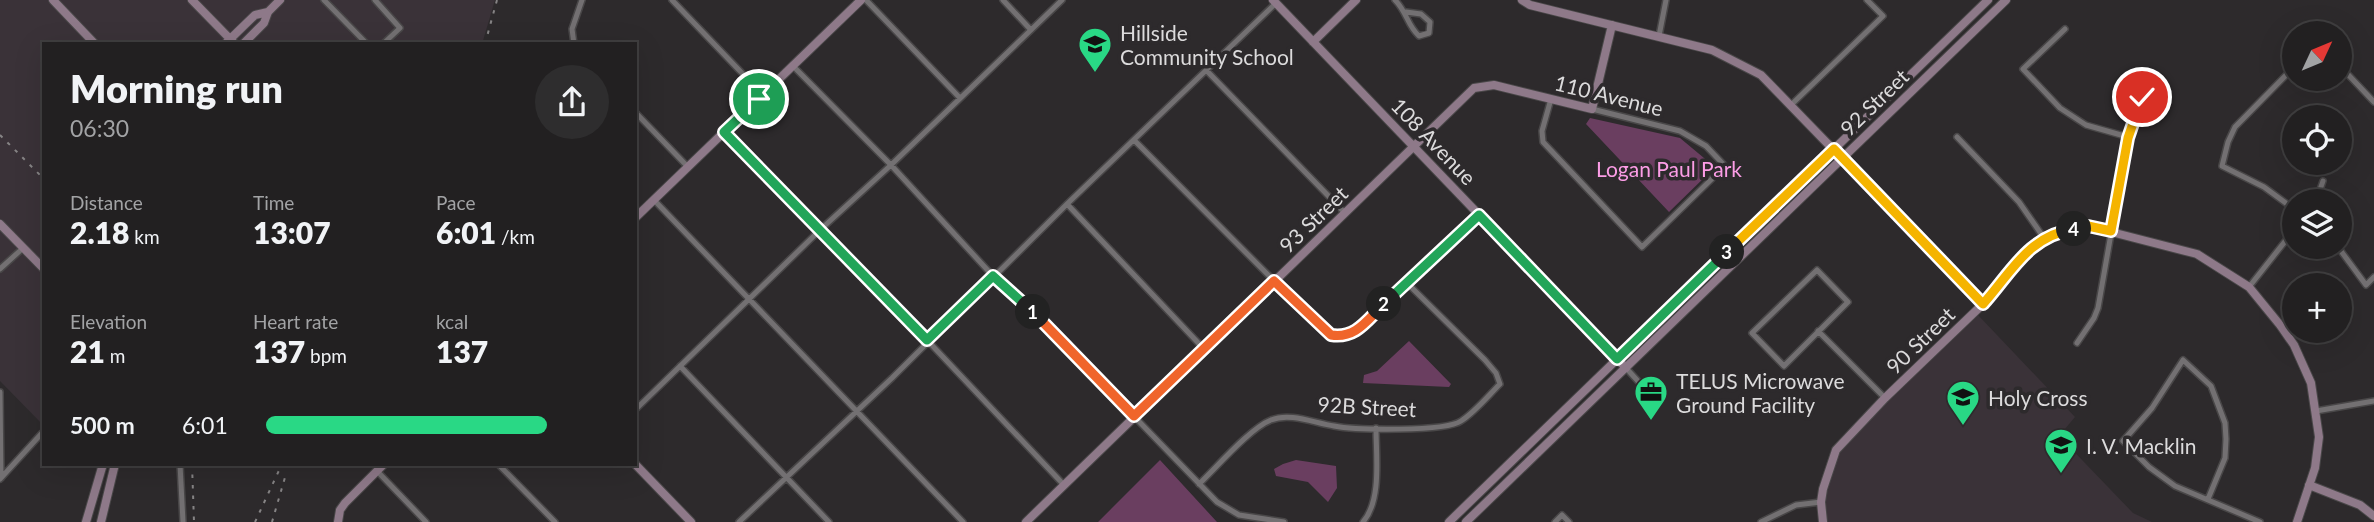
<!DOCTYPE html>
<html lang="en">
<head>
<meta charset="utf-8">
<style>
	:root { --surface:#222021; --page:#2e2d2e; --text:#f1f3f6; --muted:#a2a3a5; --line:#3f3e3f; --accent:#29d885 }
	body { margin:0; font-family:Lato,sans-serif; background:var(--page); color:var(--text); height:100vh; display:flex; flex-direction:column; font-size:26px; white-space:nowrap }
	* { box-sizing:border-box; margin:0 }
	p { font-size:23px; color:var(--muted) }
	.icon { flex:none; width:38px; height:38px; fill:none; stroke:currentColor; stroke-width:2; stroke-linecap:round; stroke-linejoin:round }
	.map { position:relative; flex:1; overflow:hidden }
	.side { position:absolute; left:42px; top:42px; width:595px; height:424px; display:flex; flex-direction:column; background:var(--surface); border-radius:0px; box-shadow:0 7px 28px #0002,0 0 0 2px var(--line) }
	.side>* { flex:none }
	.needle { width:46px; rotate:46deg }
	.buttons { position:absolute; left:2282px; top:21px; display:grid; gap:14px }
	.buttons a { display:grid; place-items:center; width:70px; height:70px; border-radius:50%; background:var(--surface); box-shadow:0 7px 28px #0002,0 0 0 2px var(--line); font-size:35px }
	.pin { position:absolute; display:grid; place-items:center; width:60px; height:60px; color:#fff; margin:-30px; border:4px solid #fff; border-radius:50%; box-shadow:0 2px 7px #0007 }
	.km { position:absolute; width:35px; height:35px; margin:-18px; border-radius:50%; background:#222; color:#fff; font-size:19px; line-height:35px; text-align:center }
	.round { display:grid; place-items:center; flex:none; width:74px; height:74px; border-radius:37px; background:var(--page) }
	.head { display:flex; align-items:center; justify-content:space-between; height:119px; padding:0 28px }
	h1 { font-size:38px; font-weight:800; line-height:52px }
	.metrics { display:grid; grid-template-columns:repeat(3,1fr); gap:10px; height:119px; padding:7px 28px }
	.metrics div { display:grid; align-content:center }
	.metrics b { font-size:30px; font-weight:800 }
	.metrics small { font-size:19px; font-weight:400 }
	.metrics p { font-size:19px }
	ul { padding:0 28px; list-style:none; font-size:23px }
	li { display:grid; grid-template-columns:112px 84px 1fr; align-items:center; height:52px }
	li i { height:18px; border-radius:9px; background:var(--accent) }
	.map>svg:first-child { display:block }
	.built { fill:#3a3238 }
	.green { fill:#6a3e60 }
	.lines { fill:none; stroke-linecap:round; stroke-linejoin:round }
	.street-casing { stroke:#494748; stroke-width:8 }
	.secondary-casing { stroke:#494748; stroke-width:10 }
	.street { stroke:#737072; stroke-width:5 }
	.secondary { stroke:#8e7989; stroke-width:8 }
	.rail { stroke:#868485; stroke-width:2; stroke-dasharray:3.5 7; stroke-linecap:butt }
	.split-1-casing { stroke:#fff; stroke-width:14 }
	.split-2-casing { stroke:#fff; stroke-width:14 }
	.split-3-casing { stroke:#fff; stroke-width:14 }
	.split-4-casing { stroke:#fff; stroke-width:14 }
	.split-5-casing { stroke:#fff; stroke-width:14 }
	.split-1 { stroke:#22a559; stroke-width:9 }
	.split-2 { stroke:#f0652b; stroke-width:9 }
	.split-3 { stroke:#22a559; stroke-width:9 }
	.split-4 { stroke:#f5b400; stroke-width:9 }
	.split-5 { stroke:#f5b400; stroke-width:9 }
	.labels { text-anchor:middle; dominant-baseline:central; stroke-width:7; stroke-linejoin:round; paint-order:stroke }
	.poi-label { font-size:21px; fill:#dcdbdc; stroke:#2d2a2c; text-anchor:start }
	.street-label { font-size:21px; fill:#dcdbdc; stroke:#2d2a2c }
	.park-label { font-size:21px; fill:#fc9de6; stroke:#2d2a2c }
</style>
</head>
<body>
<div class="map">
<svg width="2374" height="522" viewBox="0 0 2374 522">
	<rect width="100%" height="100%" fill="#2d2a2c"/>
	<path class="built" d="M0 0H495L482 44H44V426L0 381Z
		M1978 315 2075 417 2059 436 2133 513 2152 522H1823L1821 502 1836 450Z"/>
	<path class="green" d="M1590 118 1680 138 1710 163 1709 173 1669 212 1586 124Z
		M1409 341 1451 384 1449 387 1363 383 1364 375 1377 371Z
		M1160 460 1217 522H1098Z
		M1296 460 1336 466 1337 488 1328 502 1308 482 1276 476 1274 469 1283 464Z"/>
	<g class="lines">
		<defs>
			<path id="street" d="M324 0 367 44
				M375 0 400 28 383 44
				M672 0 763 95
				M866 0 960 98
				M1003 0 1031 30
				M1395 0C1407 12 1407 25 1419 36L1429 33 1430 22 1421 14 1406 12
				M2065 29 2023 69 2060 108 2086 125 2128 137
				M1659 36 1666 0
				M574 44 572 29 582 0
				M793 66 891 165 993 276 1033 312 1217 502 1239 515 1284 522
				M2340 66 2374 102
				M2294 67 2235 127 2228 142 2222 166 2264 187 2294 209
				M1206 70 1345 213
				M1551 99 1542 131 1543 142 1642 247 1725 166 1706 146 1680 131 1592 109
				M1791 105 1883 16 1867 0
				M635 112 688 167
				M724 132 927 340 1064 485
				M1957 137 2019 202 2044 238
				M1134 140 1314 321C1329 334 1334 340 1354 333L1479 215
				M654 200 963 522
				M2316 201 2323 181
				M1067 204 1204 349
				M2338 247 2366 285 2374 277
				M0 269 23 248
				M1817 270 1848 302 1784 366 1752 333Z
				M2249 287 2294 230
				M1818 331 1885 398
				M2077 343 2094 318 2098 308 2128 137 2147 84
				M680 366 829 522
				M1626 368 1647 391
				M0 392 1 478
				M635 410 820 230 891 165 1062 0
				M2316 411 2374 401
				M180 464 183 522
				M498 464 555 522
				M377 471 426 522
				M0 479 42 433
				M1199 484C1216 468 1250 428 1271 420 1290 412 1314 423 1334 426 1355 430 1445 432 1461 421 1475 412 1488 396 1500 384L1496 373 1485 360 1407 283
				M2208 499 2225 458 2226 439 2225 423 2211 386 2183 360 2152 408 2123 441 2149 467 2175 486 2260 522
				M739 522 892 378 1067 204 1276 3
				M1363 522C1382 500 1376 456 1376 428
				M1555 522 1562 515 1569 522
				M1761 522 1796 505 1821 502"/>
			<path id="secondary" d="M53 0 95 44
				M192 0 235 44
				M1273 0 1626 368
				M1522 0 1530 5 1712 50 1761 75 1983 304
				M1313 42 1356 0
				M225 44 255 15 268 12
				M243 44 264 23 268 12 280 0
				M635 218 861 0
				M0 224 44 269
				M635 464 691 522
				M2309 485 2360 505 2374 516
				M86 522 103 464
				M101 522 115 464
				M338 522 340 510 345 503 384 464
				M1026 522 1474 88 1494 85 1592 109 1612 25
				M1449 522 1988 0
				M1466 522 2006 0
				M1823 522 1821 502 1823 489 1836 450 1885 398 1983 304 2032 246 2062 231 2088 226 2197 254 2249 287 2280 325 2294 345 2311 383 2319 437 2315 468 2297 522"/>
		</defs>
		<use href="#street" class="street-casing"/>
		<use href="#secondary" class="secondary-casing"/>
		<use href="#street" class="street"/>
		<use href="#secondary" class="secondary"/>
		<path class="rail" d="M485 44 497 0
			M0 135 44 179
			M192 464 194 522
			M255 522 282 464
			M272 522 286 474"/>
	</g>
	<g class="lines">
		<defs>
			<path id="split-1" d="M759 99 724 132 927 340 993 276 1033 312"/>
			<path id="split-2" d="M1033 312 1134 416 1274 281 1331 335C1356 339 1367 320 1384 304"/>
			<path id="split-3" d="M1384 304 1479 215 1617 359 1727 252"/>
			<path id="split-4" d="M1727 252 1834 149 1983 304C2011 273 2028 236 2074 229"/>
			<path id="split-5" d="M2074 229 2088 226 2111 231 2128 138 2142 97"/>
		</defs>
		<use href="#split-1" class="split-1-casing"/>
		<use href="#split-2" class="split-2-casing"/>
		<use href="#split-3" class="split-3-casing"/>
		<use href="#split-4" class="split-4-casing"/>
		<use href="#split-5" class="split-5-casing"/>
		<use href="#split-1" class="split-1"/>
		<use href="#split-2" class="split-2"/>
		<use href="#split-3" class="split-3"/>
		<use href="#split-4" class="split-4"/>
		<use href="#split-5" class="split-5"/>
	</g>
	<defs>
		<symbol id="school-pin" viewBox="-11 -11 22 30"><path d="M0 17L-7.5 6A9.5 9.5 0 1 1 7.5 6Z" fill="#29d885" stroke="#2d2a2c"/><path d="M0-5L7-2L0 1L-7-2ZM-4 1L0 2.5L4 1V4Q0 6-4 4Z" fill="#111"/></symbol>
		<symbol id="office-pin" viewBox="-11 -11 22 30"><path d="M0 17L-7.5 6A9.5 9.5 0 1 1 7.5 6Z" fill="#29d885" stroke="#2d2a2c"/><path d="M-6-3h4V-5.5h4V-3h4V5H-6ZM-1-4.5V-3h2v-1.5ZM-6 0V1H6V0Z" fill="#111"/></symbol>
	</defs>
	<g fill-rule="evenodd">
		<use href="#school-pin" x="1076" y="25" width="38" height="52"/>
		<use href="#office-pin" x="1632" y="373" width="38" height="52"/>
		<use href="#school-pin" x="1944" y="378" width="38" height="52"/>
		<use href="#school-pin" x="2042" y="426" width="38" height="52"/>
	</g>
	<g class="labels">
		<g class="poi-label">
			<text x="1120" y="32">Hillside<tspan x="1120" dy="24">Community School</tspan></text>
			<text x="1676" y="380">TELUS Microwave<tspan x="1676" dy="24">Ground Facility</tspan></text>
			<text x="1988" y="397">Holy Cross</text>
			<text x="2086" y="445">I. V. Macklin</text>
		</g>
		<g class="street-label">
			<text transform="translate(1609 95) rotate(14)">110 Avenue</text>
			<text transform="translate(1874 102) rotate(-44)">92 Street</text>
			<text transform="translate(1434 141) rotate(46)">108 Avenue</text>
			<text transform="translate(1313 219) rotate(-44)">93 Street</text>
			<text transform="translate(1920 340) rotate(-44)">90 Street</text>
			<text transform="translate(1367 406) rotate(3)">92B Street</text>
		</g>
		<g class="park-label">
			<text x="1669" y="168">Logan Paul Park</text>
		</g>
	</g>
</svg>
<div class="buttons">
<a><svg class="needle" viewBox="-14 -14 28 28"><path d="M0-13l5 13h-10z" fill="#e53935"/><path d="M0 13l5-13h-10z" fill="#a2a3a5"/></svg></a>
<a><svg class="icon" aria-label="locate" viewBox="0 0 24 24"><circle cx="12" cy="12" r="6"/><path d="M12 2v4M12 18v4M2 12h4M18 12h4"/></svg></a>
<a><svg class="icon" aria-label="layers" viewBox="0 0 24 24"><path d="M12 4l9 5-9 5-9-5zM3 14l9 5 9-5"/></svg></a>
<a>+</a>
</div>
<div class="pin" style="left:759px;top:99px;background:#1e9e55"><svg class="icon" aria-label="arrive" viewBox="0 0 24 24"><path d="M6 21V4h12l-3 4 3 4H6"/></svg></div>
<div class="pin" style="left:2142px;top:97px;background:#d93025"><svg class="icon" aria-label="check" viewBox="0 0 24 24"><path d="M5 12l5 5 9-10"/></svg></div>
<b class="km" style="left:1033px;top:312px">1</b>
<b class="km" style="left:1384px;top:304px">2</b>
<b class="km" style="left:1727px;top:252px">3</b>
<b class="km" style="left:2074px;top:229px">4</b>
<section class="side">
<div class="head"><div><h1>Morning run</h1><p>06:30</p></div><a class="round"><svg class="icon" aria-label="share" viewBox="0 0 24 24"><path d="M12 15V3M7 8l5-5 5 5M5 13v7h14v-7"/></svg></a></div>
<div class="metrics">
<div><p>Distance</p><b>2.18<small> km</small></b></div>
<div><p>Time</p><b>13:07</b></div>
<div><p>Pace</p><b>6:01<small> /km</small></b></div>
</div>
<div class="metrics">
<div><p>Elevation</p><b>21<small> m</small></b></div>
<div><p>Heart rate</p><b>137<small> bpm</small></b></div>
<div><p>kcal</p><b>137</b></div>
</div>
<ul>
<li><b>500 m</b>6:01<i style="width:82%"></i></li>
</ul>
</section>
</div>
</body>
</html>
